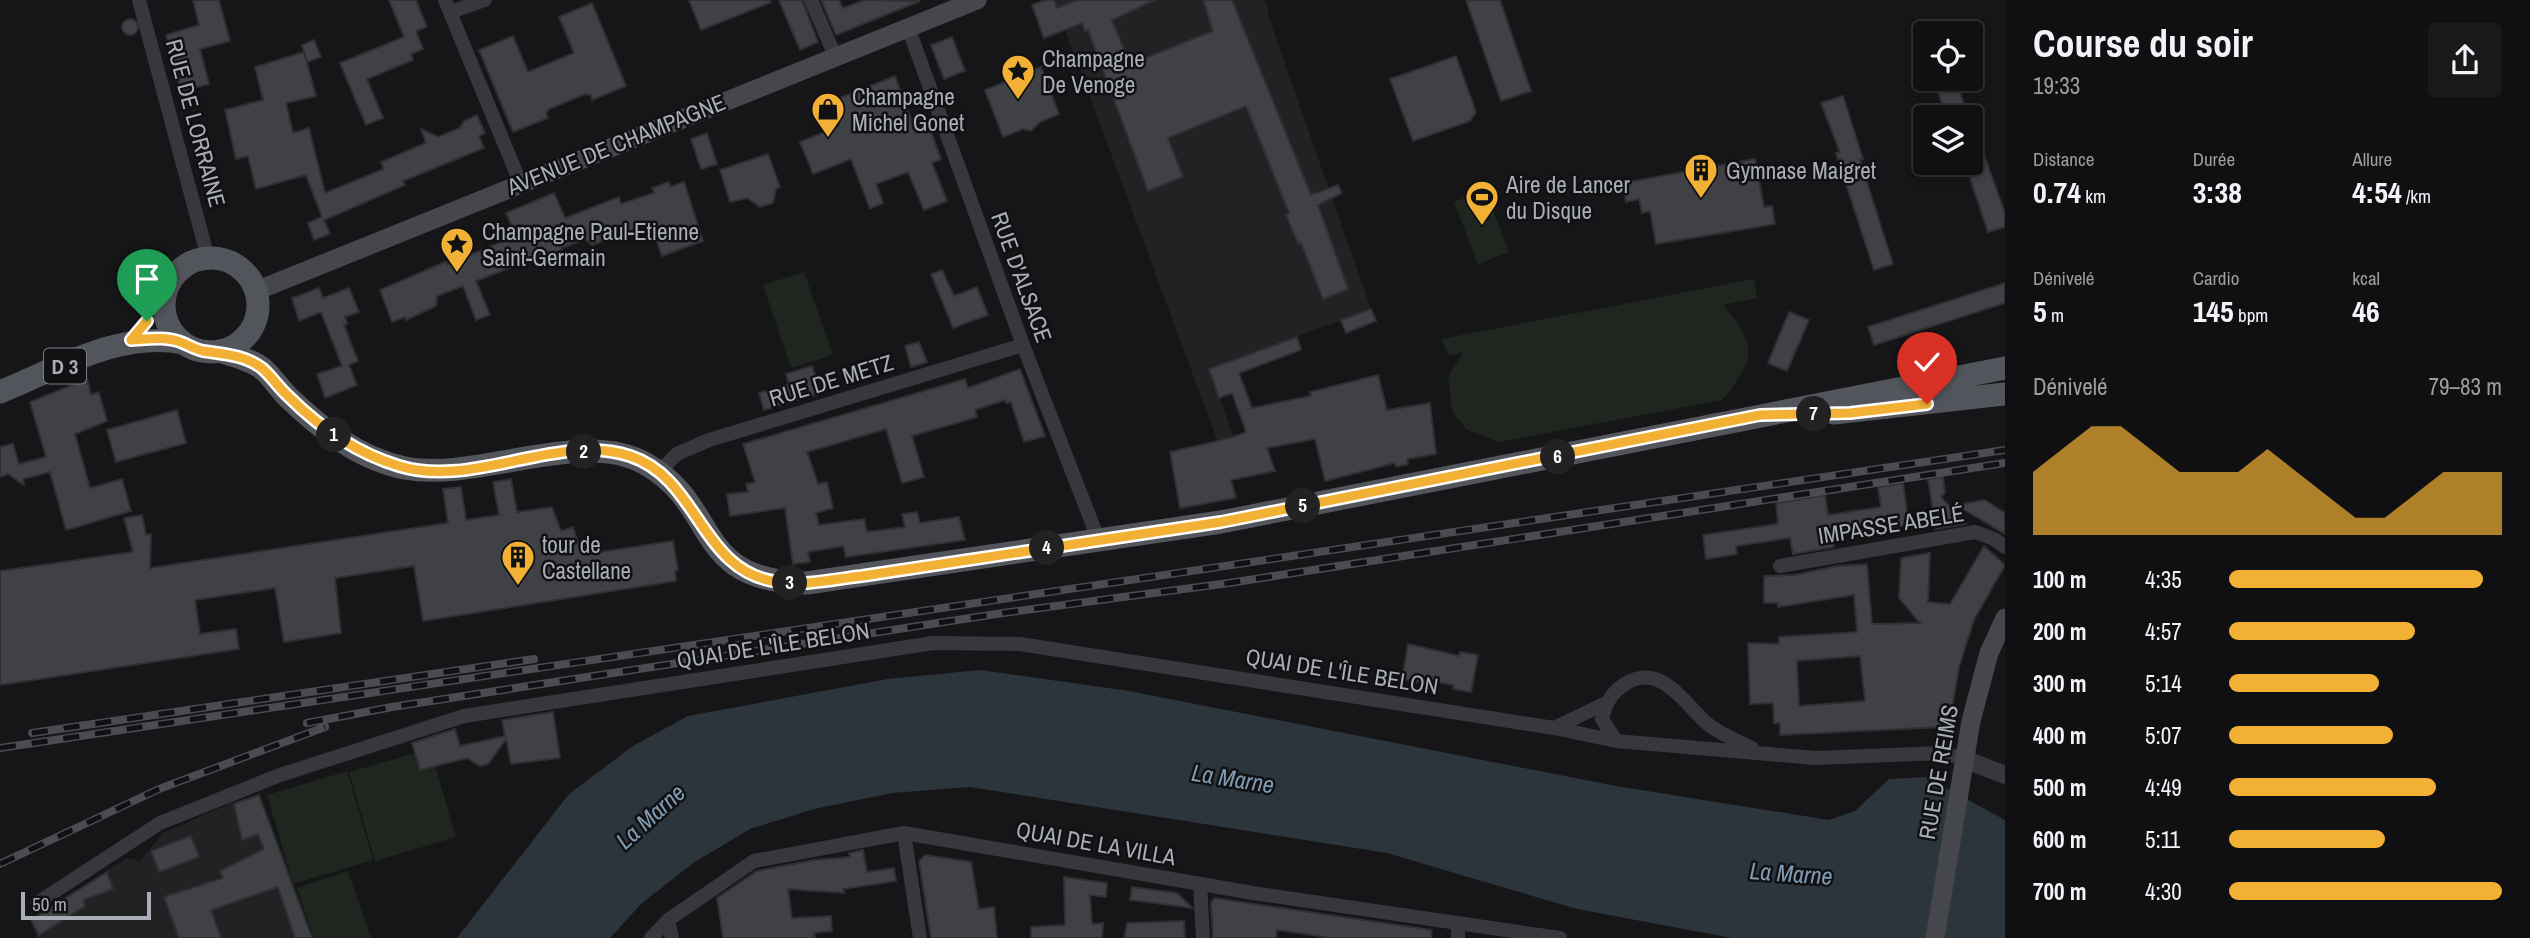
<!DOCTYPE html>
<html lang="fr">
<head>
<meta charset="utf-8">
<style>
	:root { --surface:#101012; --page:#19191b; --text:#f1f3f6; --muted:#9c9d9f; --line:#303032; --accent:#f2b134 }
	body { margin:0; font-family:"Archivo Narrow",sans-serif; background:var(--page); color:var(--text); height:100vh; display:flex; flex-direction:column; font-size:26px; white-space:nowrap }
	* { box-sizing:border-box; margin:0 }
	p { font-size:23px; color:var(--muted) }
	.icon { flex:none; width:38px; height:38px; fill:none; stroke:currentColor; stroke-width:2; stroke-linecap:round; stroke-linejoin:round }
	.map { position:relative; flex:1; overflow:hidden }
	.drawer { display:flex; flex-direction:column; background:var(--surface); width:525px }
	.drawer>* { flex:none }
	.controls { position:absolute; left:1913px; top:21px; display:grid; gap:14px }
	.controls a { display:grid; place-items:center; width:70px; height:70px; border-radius:7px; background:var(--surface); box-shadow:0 4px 10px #0003,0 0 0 2px var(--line); font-size:35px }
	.scale { position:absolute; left:21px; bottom:18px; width:130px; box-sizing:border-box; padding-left:7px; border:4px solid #a8adb8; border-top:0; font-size:19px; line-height:24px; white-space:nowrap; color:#a8adb8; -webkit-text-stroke:5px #111113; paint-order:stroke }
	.pin { position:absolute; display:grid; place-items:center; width:60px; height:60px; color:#fff; margin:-72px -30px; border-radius:50% 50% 50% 0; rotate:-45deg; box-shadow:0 0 7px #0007 }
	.pin .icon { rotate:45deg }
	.km { position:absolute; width:35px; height:35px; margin:-18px; border-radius:50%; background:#222; color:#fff; font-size:19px; line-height:35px; text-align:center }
	.round { display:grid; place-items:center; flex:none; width:74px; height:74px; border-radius:7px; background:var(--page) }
	.headline { display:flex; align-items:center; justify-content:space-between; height:119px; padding:0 28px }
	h1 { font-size:38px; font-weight:700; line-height:52px }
	.figures { display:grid; grid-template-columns:repeat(3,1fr); gap:10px; height:119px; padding:7px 28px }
	.figures div { display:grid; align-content:center }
	.figures b { font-size:30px; font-weight:700 }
	.figures small { font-size:19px; font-weight:400 }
	.figures p { font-size:19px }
	.chart { height:196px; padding:14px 28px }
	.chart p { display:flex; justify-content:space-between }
	.chart svg { width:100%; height:126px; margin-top:7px; fill:var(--accent); opacity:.7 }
	ul { padding:0 28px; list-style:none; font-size:23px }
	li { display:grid; grid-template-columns:112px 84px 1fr; align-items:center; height:52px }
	li i { height:18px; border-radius:9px; background:var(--accent) }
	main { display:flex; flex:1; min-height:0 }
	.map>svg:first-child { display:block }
	.built { fill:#222225 }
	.green { fill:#1e261f }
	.water { fill:#2c353c }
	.building { fill:#404145; stroke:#303034; stroke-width:2; fill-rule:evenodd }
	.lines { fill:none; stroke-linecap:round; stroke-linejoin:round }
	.minor { stroke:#37383d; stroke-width:14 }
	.tertiary { stroke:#37383d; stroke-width:18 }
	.secondary { stroke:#45474d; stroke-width:19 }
	.primary { stroke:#53555c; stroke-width:23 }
	.rail-casing { stroke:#4a4c52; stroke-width:8 }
	.rail { stroke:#111113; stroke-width:5; stroke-dasharray:16; stroke-linecap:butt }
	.route-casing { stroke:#fff; stroke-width:14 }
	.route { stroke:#f2b134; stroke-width:9 }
	.labels { text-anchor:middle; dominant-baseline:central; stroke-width:5; stroke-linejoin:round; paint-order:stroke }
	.shield { fill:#111113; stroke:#7b7e86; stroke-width:2 }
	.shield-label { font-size:21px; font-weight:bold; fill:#a8adb8 }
	.poi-label { font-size:23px; fill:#a8adb8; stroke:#111113; text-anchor:start }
	.street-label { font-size:23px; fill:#a8adb8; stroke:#111113 }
	.water-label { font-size:24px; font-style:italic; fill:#7f9bb3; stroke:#111113 }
</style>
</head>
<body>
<main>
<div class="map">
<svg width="2005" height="938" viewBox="0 0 2005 938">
	<rect width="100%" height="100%" fill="#161618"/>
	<path class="built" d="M1054 0H1264L1269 8 1268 15 1371 309 1209 369 1238 449 1222 453Z
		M259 795 312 938H37L31 920 127 858 140 861 163 833 231 803Z"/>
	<path class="green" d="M1485 190 1509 252 1478 264 1454 202Z
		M804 272 833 355 791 368 763 285Z
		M1754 279 1757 298 1723 305C1758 345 1756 359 1722 400L1499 442 1467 430 1452 411 1448 377 1463 352 1449 356 1441 339Z
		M430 749 456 837 375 861 349 772Z
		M347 771 373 860 293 884 267 795Z
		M348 871 371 938H314L297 888Z"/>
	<path class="water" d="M980 670 1129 691 1616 786 1829 820 1855 811 1889 779 1926 777 2005 820V938H1732L1577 909 1387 853 970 787 892 793 814 809 750 829 693 863 641 904 610 938H457L569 794 633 746 688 716 888 679Z"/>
	<path class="building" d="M193 0H219L230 41 200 49 209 84 181 91 166 35 199 25Z
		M389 0H416L427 27 416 31 423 49 411 54 413 60 367 79 383 118 366 125 340 63 404 37Z
		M689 0H770L771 2 701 30Z
		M779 0H802L818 42 800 50Z
		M821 0H839L843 8 865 0 920 1 836 35Z
		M1045 0H1054L1057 8 1077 0H1155L1112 20 1129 62 1133 63 1213 31 1203 0H1232L1311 195 1338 185 1342 193 1318 205 1348 289 1323 299 1301 243 1298 244 1286 215 1289 213 1246 106 1168 138 1183 177 1148 191 1088 30 1085 31 1082 23 1044 38 1032 5Z
		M1466 0H1500L1531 91 1501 101Z
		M592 3 626 86 592 100 591 95 585 94 549 109 546 114 548 118 513 132 479 50 513 36 528 72 574 53 559 17Z
		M122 27a8 8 0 1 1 16 0a8 8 0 1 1-16 0Z
		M952 37 965 71 944 79 931 45Z
		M314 40 321 57 307 62 302 45Z
		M304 52 316 96 286 103 293 133 309 128 325 193 384 169 381 162 426 143 421 129 438 137 460 128 464 121 477 115 485 133 479 136 484 148 403 181 405 185 324 220 330 234 314 240 308 223 322 217 306 175 256 189 248 156 236 159 225 110 263 100 255 67Z
		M1456 56 1476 112 1470 121 1413 141 1390 79Z
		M1041 67 1059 114 1040 122 1031 131 1023 129 1003 137 985 90Z
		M895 76 912 121 925 116 941 159 932 163 947 201 924 210 908 172 876 184 883 203 870 209 851 159 813 174 800 142 839 126 830 102Z
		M1934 79H1956L1968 117H1946Z
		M1843 96 1863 159 1860 160 1893 264 1874 270 1836 153 1840 152 1821 103Z
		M1973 124 2005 213V227L1988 232 1965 163H1970V125Z
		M707 133 717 164 701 169 691 139Z
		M768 154 780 187 776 189 773 203 760 207 747 198 730 202 720 170Z
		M1755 159 1764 207 1772 206 1775 224 1656 244 1650 211 1642 213 1639 199 1626 202 1623 183Z
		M669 182 670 187 684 182 703 241 662 256 650 223 592 245 585 239 562 248 559 258 551 253 542 255 476 281 490 315 476 320 463 286 437 296 436 306 406 320 405 317 392 322 380 290 445 262 448 264 516 236 506 213 554 193 565 218 619 197 621 204 654 193 652 188Z
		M942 270 954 296 977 287 988 315 953 328 931 274Z
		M2005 283V303L1874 345 1868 327Z
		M319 288 323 298 349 288 359 312 345 317 347 324 344 325 358 361 349 365 357 385 325 398 317 374 342 366 321 312 299 321 292 298Z
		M1371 309 1376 321 1346 333 1341 320Z
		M1789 312 1809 320 1787 371 1768 363Z
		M1297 337 1301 350 1239 373 1252 408 1311 396 1310 392 1378 375 1387 410 1430 403 1436 454 1407 459 1408 464 1396 467 1395 463 1325 481 1315 439 1267 448 1275 471 1231 480 1236 498 1180 508 1170 452 1230 438 1246 432 1232 393 1219 398 1209 369Z
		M919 342 927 362 911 367 905 346Z
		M812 366 821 393 764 410 759 393 789 384 786 374Z
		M1020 369 1045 436 1024 442 1011 402 1006 403 1005 400 975 410 977 417 912 436 924 477 902 483 886 429 807 452 818 484 827 482 833 508 816 513 819 525 864 519 867 532 905 527 902 514 917 512 920 523 959 517 965 540 846 557 843 546 808 552 810 562 793 564 785 508 730 516 727 494 748 492 746 484 755 482 743 444 965 379 968 388Z
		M87 379 91 395 99 392 107 421 75 434 90 488 122 479 131 511 66 530 50 472 23 479 24 485 8 474 0 477V447L13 444 19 464 46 457 30 402Z
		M177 410 186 443 116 462 107 430Z
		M1943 477 1945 493 1941 497 1966 524 1936 529 1928 479Z
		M511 479 517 512 552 507 561 531 573 527 582 555 673 541 678 570 675 571 676 581 423 621 414 566 335 578 341 633 284 642 275 588 195 600 200 634 236 629 239 649 0 685V571L133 552 124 518 142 515 146 535 151 534 150 568 448 523 443 489 461 487 466 520 499 515 493 482Z
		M1903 483 1909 525 1832 536 1834 547 1793 554 1790 538 1736 546 1737 554 1706 559 1703 535 1778 524 1776 503 1825 495 1828 515 1881 507 1878 487Z
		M1985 500 2005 513V534L1956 505Z
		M1984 546 2005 565 1974 620 1959 667 1950 721 1942 727 1780 735V723H1774L1773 703 1750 704 1748 643 1779 644V637L1857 632 1854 595 1778 607V603H1764V576L1795 575 1837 566 1867 564 1872 624 1920 623 1899 598 1901 558 1930 553 1928 602 1950 604ZM1860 656 1865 701 1799 706 1797 661Z
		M1408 644 1459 656 1460 652 1478 655 1471 692 1453 689 1454 685 1421 679V683L1402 679Z
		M553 712 560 758 511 764 506 739 488 764 480 766 467 758 420 770 412 743 455 729 460 746 505 736 502 720Z
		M259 795 312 938H295L278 887 211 910 221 938H179L164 897 223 878 220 871 264 849 258 834 242 840 234 804Z
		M191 836 199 857 159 872 151 851Z
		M863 850 867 872 894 868 896 881 843 889 844 893 788 889 792 918 831 916 832 931 814 933 815 938H723L717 898 757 871 814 860 850 857 849 853Z
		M925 855 971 862 979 909 994 907 997 938H931L919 861Z
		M107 872 113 889 83 900 85 906 39 935 31 920Z
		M1064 877 1107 883 1106 897 1090 895 1092 924 1103 923 1102 938H1031V927L1065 925Z
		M1132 887 1177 893 1192 908 1130 900Z
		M1214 898 1432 930 1431 938H1332L1277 930 1276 938H1213L1211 903Z
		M1184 921 1185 938H1124L1127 923Z"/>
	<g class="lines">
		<path class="minor" d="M139 0 208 258
			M445 0 520 182
			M811 0 835 56
			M451 12 485 0
			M908 27 1023 345 1099 541
			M659 472 677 454 709 440 1023 345
			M1780 566 1975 532 1994 539 2005 547
			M1554 728 1606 703
			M1616 741 1602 719C1606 703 1611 693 1625 684 1661 661 1684 704 1709 725 1722 735 1738 741 1752 748
			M904 833 920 938
			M1200 884 1203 938
			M37 903 160 823 280 775 464 716 933 643 1020 644 1554 728 1616 741 1815 758 1942 753 1964 759
			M668 920 672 938
			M651 938 668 920 754 861 904 833 1253 893 1560 938
			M1458 938V923"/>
		<path class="tertiary" d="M1964 759 2005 775"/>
		<path class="secondary" d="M256 291 977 0
			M1935 938 1971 721 1989 653 2005 618"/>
		<path class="primary" d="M164 305a47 47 0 1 1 94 0a47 47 0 1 1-94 0Z
			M219 351C232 355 252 360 263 369 272 377 279 388 288 397 320 428 359 459 405 468 479 482 583 427 646 464 722 508 691 581 807 583L1221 522 2005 368
			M0 392C57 369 120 330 183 343
			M1834 413 2005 394"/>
		<defs>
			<path id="rail" d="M307 723 392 707 1003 613 1229 583 2005 463
				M32 733 534 659
				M0 748 2005 450
				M0 864 159 789 325 727"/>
		</defs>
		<use href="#rail" class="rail-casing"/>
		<use href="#rail" class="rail"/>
	</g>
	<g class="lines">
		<defs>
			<path id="route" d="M147 321 131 340C148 339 167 336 183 343 190 346 195 349 203 351 223 354 246 355 263 369 272 377 279 388 288 396 320 428 356 453 399 466 474 489 558 432 630 456 700 479 700 572 778 582 806 586 835 579 862 576L1221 522 1760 415 1850 413 1927 404"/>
		</defs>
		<use href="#route" class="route-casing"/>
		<use href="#route" class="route"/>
	</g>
	<defs>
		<symbol id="sight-pin" viewBox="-11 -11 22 30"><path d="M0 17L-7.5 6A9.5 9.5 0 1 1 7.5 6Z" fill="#f2b134" stroke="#111113"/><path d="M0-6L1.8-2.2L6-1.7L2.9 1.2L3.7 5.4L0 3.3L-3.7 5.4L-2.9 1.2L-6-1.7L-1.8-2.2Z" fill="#111"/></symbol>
		<symbol id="shop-pin" viewBox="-11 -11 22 30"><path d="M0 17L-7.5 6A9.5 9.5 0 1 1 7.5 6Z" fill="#f2b134" stroke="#111113"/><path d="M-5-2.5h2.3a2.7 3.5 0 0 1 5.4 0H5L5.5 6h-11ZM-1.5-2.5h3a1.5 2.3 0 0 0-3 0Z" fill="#111"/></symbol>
		<symbol id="building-pin" viewBox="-11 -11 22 30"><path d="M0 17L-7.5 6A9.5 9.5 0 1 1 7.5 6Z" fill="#f2b134" stroke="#111113"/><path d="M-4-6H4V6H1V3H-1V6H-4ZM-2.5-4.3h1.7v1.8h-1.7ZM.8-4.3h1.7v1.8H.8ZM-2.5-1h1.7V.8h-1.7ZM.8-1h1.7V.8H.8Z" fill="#111"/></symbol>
		<symbol id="stadium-pin" viewBox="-11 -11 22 30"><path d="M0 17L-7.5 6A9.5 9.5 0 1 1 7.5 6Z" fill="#f2b134" stroke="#111113"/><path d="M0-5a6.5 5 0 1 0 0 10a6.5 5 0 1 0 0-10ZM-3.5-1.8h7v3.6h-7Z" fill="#111"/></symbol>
	</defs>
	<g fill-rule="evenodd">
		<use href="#sight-pin" x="999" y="52" width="38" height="52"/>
		<use href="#shop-pin" x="809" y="90" width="38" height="52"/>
		<use href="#building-pin" x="1682" y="151" width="38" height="52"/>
		<use href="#stadium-pin" x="1463" y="178" width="38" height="52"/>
		<use href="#sight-pin" x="438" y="225" width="38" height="52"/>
		<use href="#building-pin" x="499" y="538" width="38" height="52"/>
	</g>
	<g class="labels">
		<rect class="shield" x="44" y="348.5" width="42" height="35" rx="5"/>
		<g class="shield-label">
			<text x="65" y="366">D 3</text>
		</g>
		<g class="poi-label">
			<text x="1042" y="58">Champagne<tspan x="1042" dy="26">De Venoge</tspan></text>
			<text x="852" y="96">Champagne<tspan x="852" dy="26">Michel Gonet</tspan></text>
			<text x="1726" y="170">Gymnase Maigret</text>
			<text x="1506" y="184">Aire de Lancer<tspan x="1506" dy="26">du Disque</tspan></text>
			<text x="482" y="231">Champagne Paul-Etienne<tspan x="482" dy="26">Saint-Germain</tspan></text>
			<text x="542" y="544">tour de<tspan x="542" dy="26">Castellane</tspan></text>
		</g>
		<g class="street-label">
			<text transform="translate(196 123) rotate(75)">RUE DE LORRAINE</text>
			<text transform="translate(616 144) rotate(-22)">AVENUE DE CHAMPAGNE</text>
			<text transform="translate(1022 277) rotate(70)">RUE D'ALSACE</text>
			<text transform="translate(831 380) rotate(-17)">RUE DE METZ</text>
			<text transform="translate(1891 524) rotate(-9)">IMPASSE ABELÉ</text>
			<text transform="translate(773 645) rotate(-9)">QUAI DE L'ÎLE BELON</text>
			<text transform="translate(1342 671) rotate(9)">QUAI DE L'ÎLE BELON</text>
			<text transform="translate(1938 772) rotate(-80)">RUE DE REIMS</text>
			<text transform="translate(1096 843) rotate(10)">QUAI DE LA VILLA</text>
		</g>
		<g class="water-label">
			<text transform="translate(1233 778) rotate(9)">La Marne</text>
			<text transform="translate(650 816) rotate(-42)">La Marne</text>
			<text transform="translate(1791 873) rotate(4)">La Marne</text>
		</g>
	</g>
</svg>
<div class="controls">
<a><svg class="icon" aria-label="locate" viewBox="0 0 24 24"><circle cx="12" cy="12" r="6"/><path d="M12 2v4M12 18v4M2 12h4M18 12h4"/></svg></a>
<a><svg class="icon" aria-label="layers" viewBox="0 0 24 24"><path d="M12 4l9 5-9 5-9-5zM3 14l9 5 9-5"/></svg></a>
</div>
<div class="scale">50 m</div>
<div class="pin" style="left:147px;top:321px;background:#1e9e55"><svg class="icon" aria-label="arrive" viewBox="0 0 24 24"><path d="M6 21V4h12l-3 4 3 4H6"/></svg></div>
<div class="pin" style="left:1927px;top:404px;background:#d93025"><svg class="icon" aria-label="check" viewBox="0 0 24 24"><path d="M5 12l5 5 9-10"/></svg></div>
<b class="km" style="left:334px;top:435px">1</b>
<b class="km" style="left:584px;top:452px">2</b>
<b class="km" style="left:790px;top:583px">3</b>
<b class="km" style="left:1047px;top:548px">4</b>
<b class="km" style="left:1303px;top:506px">5</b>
<b class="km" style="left:1558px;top:457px">6</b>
<b class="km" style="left:1814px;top:414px">7</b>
</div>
<section class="drawer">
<div class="headline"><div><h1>Course du soir</h1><p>19:33</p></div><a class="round"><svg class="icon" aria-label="share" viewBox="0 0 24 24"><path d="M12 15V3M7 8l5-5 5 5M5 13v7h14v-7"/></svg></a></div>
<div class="figures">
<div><p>Distance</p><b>0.74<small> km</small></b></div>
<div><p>Durée</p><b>3:38</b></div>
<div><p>Allure</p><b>4:54<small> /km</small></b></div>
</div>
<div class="figures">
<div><p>Dénivelé</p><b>5<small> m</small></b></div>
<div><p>Cardio</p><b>145<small> bpm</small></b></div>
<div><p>kcal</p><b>46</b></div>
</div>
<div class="chart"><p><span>Dénivelé</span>79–83 m</p>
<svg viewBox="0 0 160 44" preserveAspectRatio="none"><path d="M0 44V22L10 14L20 6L30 6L40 14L50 22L60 22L70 22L80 14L90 22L100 30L110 38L120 38L130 30L140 22L150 22L160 22V44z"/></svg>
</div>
<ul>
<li><b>100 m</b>4:35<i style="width:93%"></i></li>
<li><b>200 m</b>4:57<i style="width:68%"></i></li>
<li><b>300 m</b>5:14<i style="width:55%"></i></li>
<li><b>400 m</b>5:07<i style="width:60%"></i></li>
<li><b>500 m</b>4:49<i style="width:76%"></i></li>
<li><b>600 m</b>5:11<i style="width:57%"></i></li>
<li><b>700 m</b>4:30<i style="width:100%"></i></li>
</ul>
</section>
</main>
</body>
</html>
